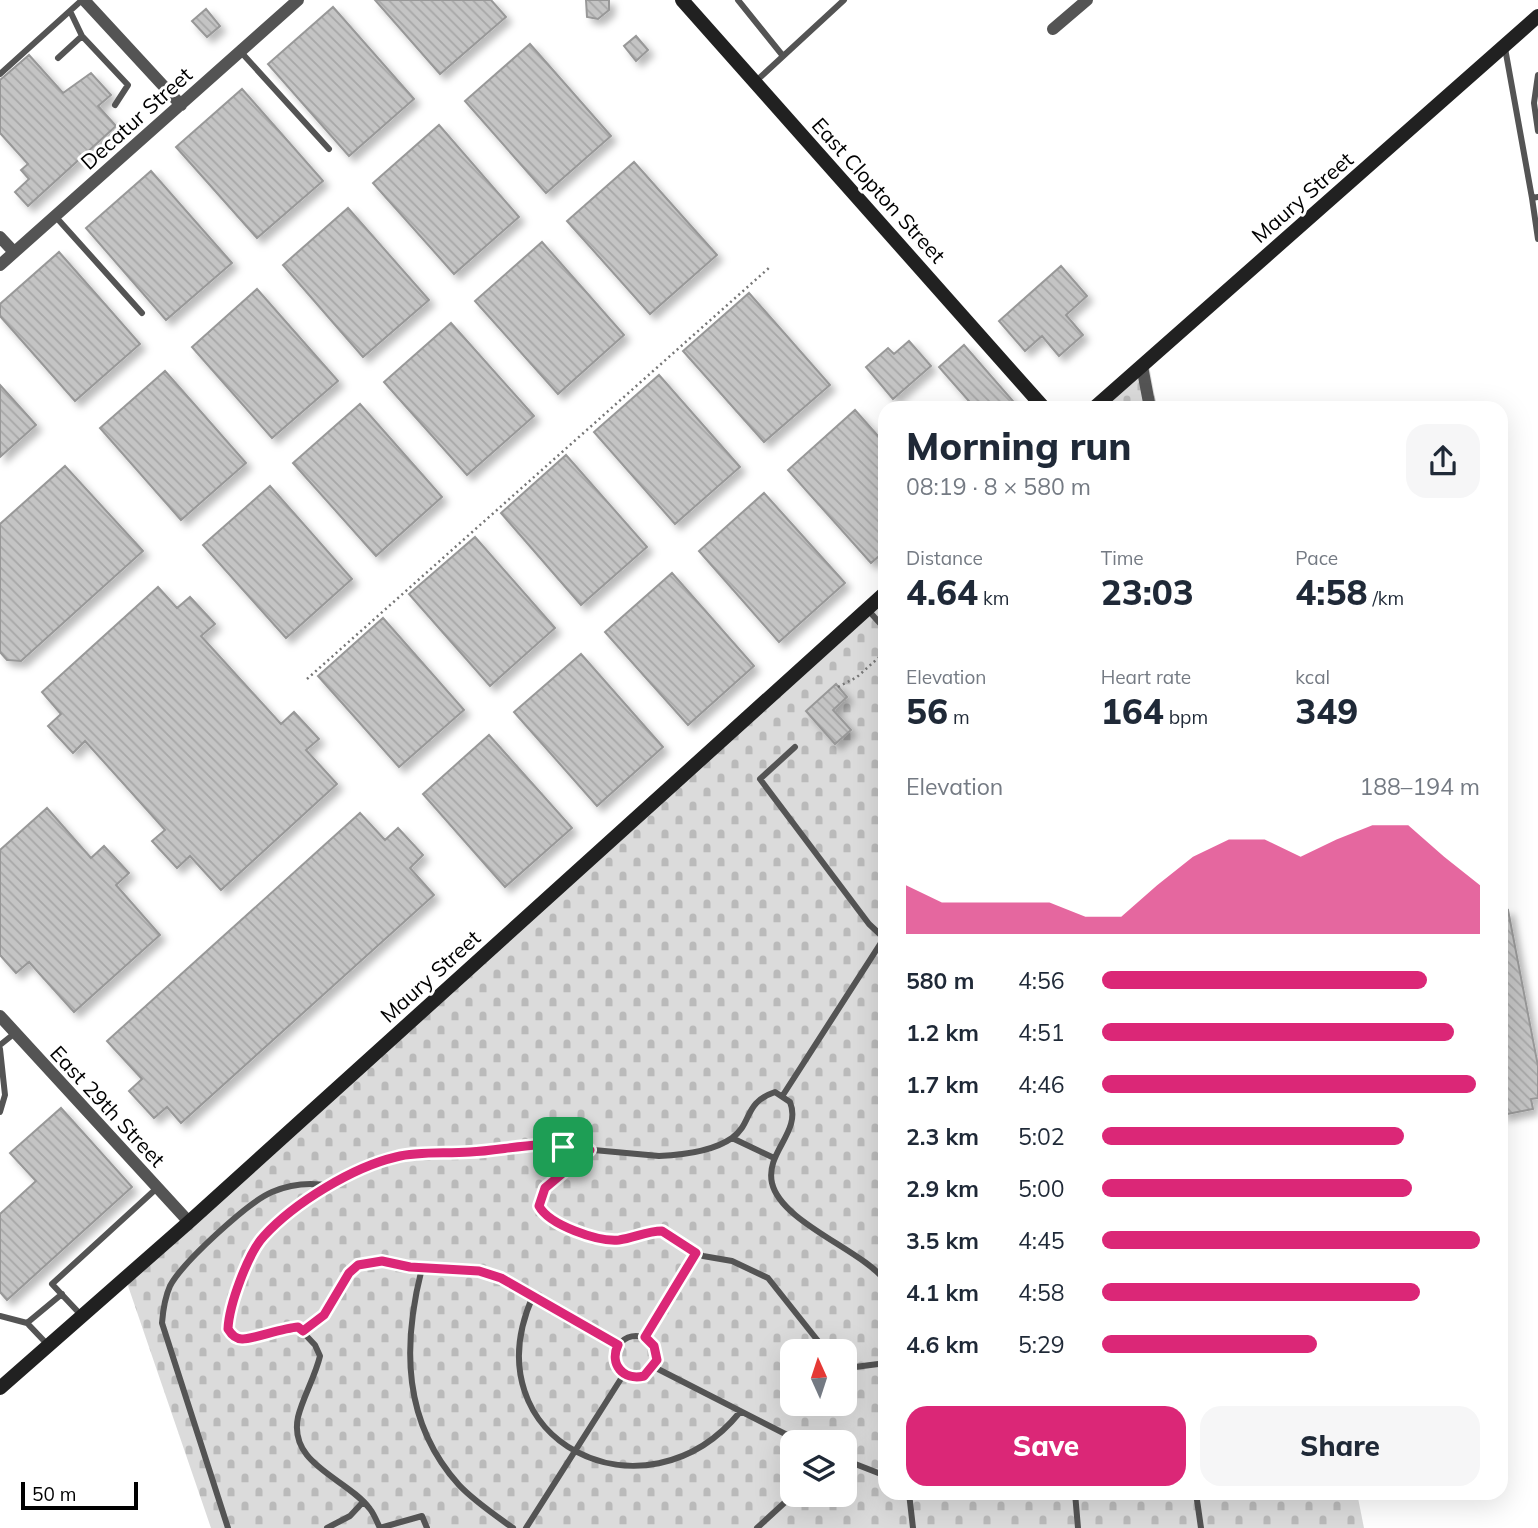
<!DOCTYPE html>
<html lang="en">
<head>
<meta charset="utf-8">
<style>
	:root { --surface:#fff; --page:#f6f6f7; --text:#1f2937; --muted:#747a83; --accent:#db2777 }
	body { margin:0; font-family:Mulish,sans-serif; background:var(--page); color:var(--text); height:100vh; display:flex; flex-direction:column; font-size:26px; white-space:nowrap }
	* { box-sizing:border-box; margin:0 }
	p { font-size:23px; color:var(--muted) }
	.icon { flex:none; width:38px; height:38px; fill:none; stroke:currentColor; stroke-width:2; stroke-linecap:round; stroke-linejoin:round }
	.map { position:relative; flex:1; overflow:hidden }
	.panel { position:absolute; left:878px; top:401px; width:630px; height:1099px; display:flex; flex-direction:column; background:var(--surface); border-radius:21px; box-shadow:0 7px 28px #0002 }
	.panel>* { flex:none }
	.needle { width:46px; rotate:357deg }
	.fabs { position:absolute; left:780px; top:1339px; display:grid; gap:14px }
	.fabs a { display:grid; place-items:center; width:77px; height:77px; border-radius:14px; background:var(--surface); box-shadow:0 7px 28px #0002; font-size:35px }
	.scale { position:absolute; left:21px; bottom:18px; width:117px; box-sizing:border-box; padding-left:7px; border:4px solid #000; border-top:0; font-size:19px; line-height:24px; white-space:nowrap; color:#000; -webkit-text-stroke:5px #fff; paint-order:stroke }
	.pin { position:absolute; display:grid; place-items:center; width:60px; height:60px; color:#fff; margin:-30px; border-radius:14px; box-shadow:0 4px 10px #0006 }
	.round { display:grid; place-items:center; flex:none; width:74px; height:74px; border-radius:21px; background:var(--page) }
	.overview { display:flex; align-items:center; justify-content:space-between; height:119px; padding:0 28px }
	h1 { font-size:38px; font-weight:800; line-height:52px }
	.figures { display:grid; grid-template-columns:repeat(3,1fr); gap:10px; height:119px; padding:7px 28px }
	.figures div { display:grid; align-content:center }
	.figures b { font-size:35px; font-weight:800 }
	.figures small { font-size:19px; font-weight:400 }
	.figures p { font-size:19px }
	.chart { height:196px; padding:14px 28px }
	.chart p { display:flex; justify-content:space-between }
	.chart svg { width:100%; height:126px; margin-top:7px; fill:var(--accent); opacity:.7 }
	.action { display:flex; gap:14px; margin-top:auto; padding:14px 28px }
	.action a { flex:1; height:80px; border-radius:21px; background:var(--accent); color:#fff; font-size:28px; font-weight:800; line-height:80px; text-align:center }
	.action a+a { background:var(--page); color:var(--text) }
	ul { padding:0 28px; list-style:none; font-size:23px }
	li { display:grid; grid-template-columns:112px 84px 1fr; align-items:center; height:52px }
	li i { height:18px; border-radius:9px; background:var(--accent) }
	.map>svg:first-child { display:block }
	.cemetery { fill:url(#cemetery-stones); fill-rule:evenodd }
	.building { fill:url(#building-back-hatch); stroke:#989898; stroke-width:2; filter:url(#shadow) }
	.lines { fill:none; stroke-linecap:round; stroke-linejoin:round }
	.path { stroke:#767676; stroke-width:2.5; stroke-dasharray:2 3.5; stroke-linecap:butt }
	.lane { stroke:#545454; stroke-width:6 }
	.street { stroke:#545454; stroke-width:12 }
	.secondary { stroke:#212121; stroke-width:14 }
	.route-casing { stroke:#fff; stroke-width:14 }
	.route { stroke:#db2777; stroke-width:9 }
	.labels { text-anchor:middle; dominant-baseline:central; stroke-width:6; stroke-linejoin:round; paint-order:stroke }
	.street-label { font-size:21px; fill:#000; stroke:#fff }
</style>
</head>
<body>
<div class="map">
<svg width="1538" height="1528" viewBox="0 0 1538 1528">
	<defs>
		<pattern id="cemetery-stones" width="16" height="16" patternUnits="userSpaceOnUse" patternTransform="scale(1.75)"><rect width="16" height="16" fill="#dbdbdb"/><path d="M2 7V4a2 2 0 0 1 4 0v3zM10 15v-3a2 2 0 0 1 4 0v3z" fill="#bababa"/></pattern>
		<pattern id="building-back-hatch" width="6" height="6" patternUnits="userSpaceOnUse" patternTransform="scale(1.75)"><rect width="6" height="6" fill="#c4c4c4"/><path d="M-1 5l2 2M0 0l6 6M5-1l2 2" fill="none" stroke="#a7a7a7"/></pattern>
		<filter id="shadow"><feDropShadow dx="5.5" dy="5.5" stdDeviation="3.5" flood-color="#0004"/></filter>
	</defs>
	<rect width="100%" height="100%" fill="#fff"/>
	<path class="cemetery" d="M1148 360 1157 408H1095Z
		M885 596 886 1493H1357L1364 1528H211L126 1280ZM793 1351H845V1404H793ZM793 1442H845V1494H793Z"/>
	<path class="building" d="M375 0H491L506 17 440 74Z
		M586 0H609V10L598 19 587 17Z
		M333 7 414 99 349 156 268 64Z
		M206 9 220 26 207 37 192 21Z
		M636 36 648 50 636 61 624 46Z
		M530 44 611 136 546 193 465 101Z
		M29 55 63 93 91 73 111 95 98 106 116 126 28 206 15 192 29 179 21 170 28 164 0 133V80Z
		M242 89 323 181 257 238 176 147Z
		M439 125 519 217 454 274 373 183Z
		M634 162 717 255 650 314 567 221Z
		M151 171 232 263 166 320 86 228Z
		M348 208 429 300 363 357 283 265Z
		M542 242 624 335 558 394 475 301Z
		M59 252 140 344 75 401 0 316V304Z
		M1061 266 1087 296 1066 315 1083 335 1059 356 1042 336 1025 351 999 321Z
		M257 289 338 381 272 438 192 347Z
		M749 293 830 385 764 442 683 351Z
		M451 323 534 416 467 475 384 382Z
		M909 341 931 366 893 399 866 367 888 348 894 354Z
		M964 345 1019 408H975L939 367Z
		M165 371 246 463 181 520 100 428Z
		M659 375 740 467 675 524 594 432Z
		M0 385 36 425 0 457Z
		M360 404 442 497 376 556 293 463Z
		M855 410 886 445V550L871 563 788 470Z
		M566 455 647 547 581 605 501 513Z
		M65 466 143 551 21 661 7 660 0 652V524Z
		M270 486 352 579 286 638 203 545Z
		M764 493 845 583 779 642 699 551Z
		M475 537 555 628 490 686 409 594Z
		M672 573 754 666 688 725 605 632Z
		M158 587 177 608 190 597 215 624 201 636 281 724 294 712 319 739 306 750 337 784 221 890 190 856 177 868 152 841 165 830 131 792 85 741 73 753 48 726 61 714 42 692Z
		M383 618 464 710 399 767 318 676Z
		M581 654 663 747 597 806 514 712Z
		M836 684 847 697 833 710 851 730 835 744 806 711Z
		M489 735 572 828 505 887 423 794Z
		M47 808 91 858 104 846 129 873 116 885 160 935 74 1012 29 962 16 973 0 955V850Z
		M360 813 385 840 398 828 423 855 410 868 434 895 181 1123 167 1107 154 1118 129 1091 142 1079 107 1041Z
		M1508 910 1538 1066V1098L1531 1099 1533 1109 1502 1115V911Z
		M61 1108 132 1187 7 1300 0 1292V1214L36 1181 10 1153Z"/>
	<g class="lines">
		<path class="path" d="M307 679 770 267
			M838 687 857 677 886 651"/>
		<path class="lane" d="M738 0 783 56
			M82 36 128 85 115 105
			M1505 48 1532 198 1538 197
			M240 51 329 149
			M58 58 82 36 70 11
			M0 74 82 0
			M1538 75 1534 103 1538 131
			M755 82 844 0
			M1532 198 1538 239
			M55 216 142 313
			M868 610 886 630
			M795 747 760 779 869 924 884 938
			M0 1045 15 1033
			M0 1049 5 1095 0 1112
			M783 1095 886 935
			M732 1138 774 1158
			M590 1150 545 1188 539 1206C549 1225 597 1242 619 1240 634 1238 647 1231 662 1231L703 1256 732 1261 768 1278 826 1351
			M422 1268C402 1346 403 1423 459 1485 474 1501 495 1515 513 1528
			M533 1296C468 1441 646 1528 740 1412
			M81 1315 52 1284 157 1188
			M0 1316 27 1323 47 1344
			M27 1323 62 1294
			M303 1331 324 1315 349 1273 358 1265 382 1261 410 1267 479 1271 501 1278 618 1345
			M615 1357a21 21 0 1 1 42 0a21 21 0 1 1-42 0Z
			M645 1337 697 1253
			M845 1364 855 1367 886 1363
			M654 1367 801 1442
			M845 1460 886 1476
			M909 1493 913 1528
			M1075 1493 1078 1528
			M1196 1493 1201 1528
			M228 1528 162 1323C163 1310 165 1297 170 1286 182 1263 248 1202 272 1192 291 1184 310 1182 330 1186
			M327 1528 350 1516 363 1502
			M380 1528C377 1522 374 1514 370 1509 347 1478 288 1465 298 1417 303 1397 315 1377 320 1356L315 1345 298 1327C282 1328 251 1340 242 1339 235 1339 231 1334 228 1329L237 1293 263 1237 283 1218 330 1186 370 1165 413 1153H468L539 1145 659 1156C682 1155 712 1152 732 1138 753 1123 743 1103 775 1092L790 1102C802 1132 765 1152 772 1183 781 1223 865 1251 886 1282
			M380 1528 422 1516 427 1528
			M526 1528 624 1374
			M757 1528 794 1494"/>
		<path class="street" d="M84 0 181 105
			M1053 29 1087 0
			M0 237 14 252
			M0 265 298 0
			M1142 366 1150 408
			M0 1016 189 1222"/>
		<path class="secondary" d="M682 0 1044 408
			M1094 408 1538 16
			M0 1388 189 1222 886 592"/>
	</g>
	<g class="lines">
		<defs>
			<path id="route" d="M539 1145 590 1150 545 1188 539 1206C549 1225 598 1242 619 1240 634 1238 647 1231 662 1231L696 1253 645 1337 654 1346 657 1360 644 1376C623 1381 609 1364 618 1345L501 1278 479 1271 410 1267 382 1261 358 1265 349 1273 324 1315 303 1331 298 1327C282 1328 251 1340 242 1339 235 1339 231 1334 228 1329 229 1305 248 1253 264 1236 294 1203 353 1167 396 1157 420 1151 445 1154 470 1152 493 1151 516 1146 539 1145Z"/>
		</defs>
		<use href="#route" class="route-casing"/>
		<use href="#route" class="route"/>
	</g>
	<g class="labels">
		<g class="street-label">
			<text transform="translate(136 118) rotate(-42)">Decatur Street</text>
			<text transform="translate(879 190) rotate(48)">East Clopton Street</text>
			<text transform="translate(1302 197) rotate(-41)">Maury Street</text>
			<text transform="translate(430 976) rotate(-42)">Maury Street</text>
			<text transform="translate(108 1106) rotate(47)">East 29th Street</text>
		</g>
	</g>
</svg>
<div class="fabs">
<a><svg class="needle" viewBox="-14 -14 28 28"><path d="M0-13l5 13h-10z" fill="#e53935"/><path d="M0 13l5-13h-10z" fill="#747a83"/></svg></a>
<a><svg class="icon" aria-label="layers" viewBox="0 0 24 24"><path d="M12 4l9 5-9 5-9-5zM3 14l9 5 9-5"/></svg></a>
</div>
<div class="scale">50 m</div>
<div class="pin" style="left:563px;top:1147px;background:#1e9e55"><svg class="icon" aria-label="arrive" viewBox="0 0 24 24"><path d="M6 21V4h12l-3 4 3 4H6"/></svg></div>
<section class="panel">
<div class="overview"><div><h1>Morning run</h1><p>08:19 · 8 × 580 m</p></div><a class="round"><svg class="icon" aria-label="share" viewBox="0 0 24 24"><path d="M12 15V3M7 8l5-5 5 5M5 13v7h14v-7"/></svg></a></div>
<div class="figures">
<div><p>Distance</p><b>4.64<small> km</small></b></div>
<div><p>Time</p><b>23:03</b></div>
<div><p>Pace</p><b>4:58<small> /km</small></b></div>
</div>
<div class="figures">
<div><p>Elevation</p><b>56<small> m</small></b></div>
<div><p>Heart rate</p><b>164<small> bpm</small></b></div>
<div><p>kcal</p><b>349</b></div>
</div>
<div class="chart"><p><span>Elevation</span>188–194 m</p>
<svg viewBox="0 0 160 44" preserveAspectRatio="none"><path d="M0 44V27L10 33L20 33L30 33L40 33L50 38L60 38L70 27L80 17L90 11L100 11L110 17L120 11L130 6L140 6L150 17L160 27V44z"/></svg>
</div>
<ul>
<li><b>580 m</b>4:56<i style="width:86%"></i></li>
<li><b>1.2 km</b>4:51<i style="width:93%"></i></li>
<li><b>1.7 km</b>4:46<i style="width:99%"></i></li>
<li><b>2.3 km</b>5:02<i style="width:80%"></i></li>
<li><b>2.9 km</b>5:00<i style="width:82%"></i></li>
<li><b>3.5 km</b>4:45<i style="width:100%"></i></li>
<li><b>4.1 km</b>4:58<i style="width:84%"></i></li>
<li><b>4.6 km</b>5:29<i style="width:57%"></i></li>
</ul>
<div class="action"><a>Save</a><a>Share</a></div>
</section>
</div>
</body>
</html>
